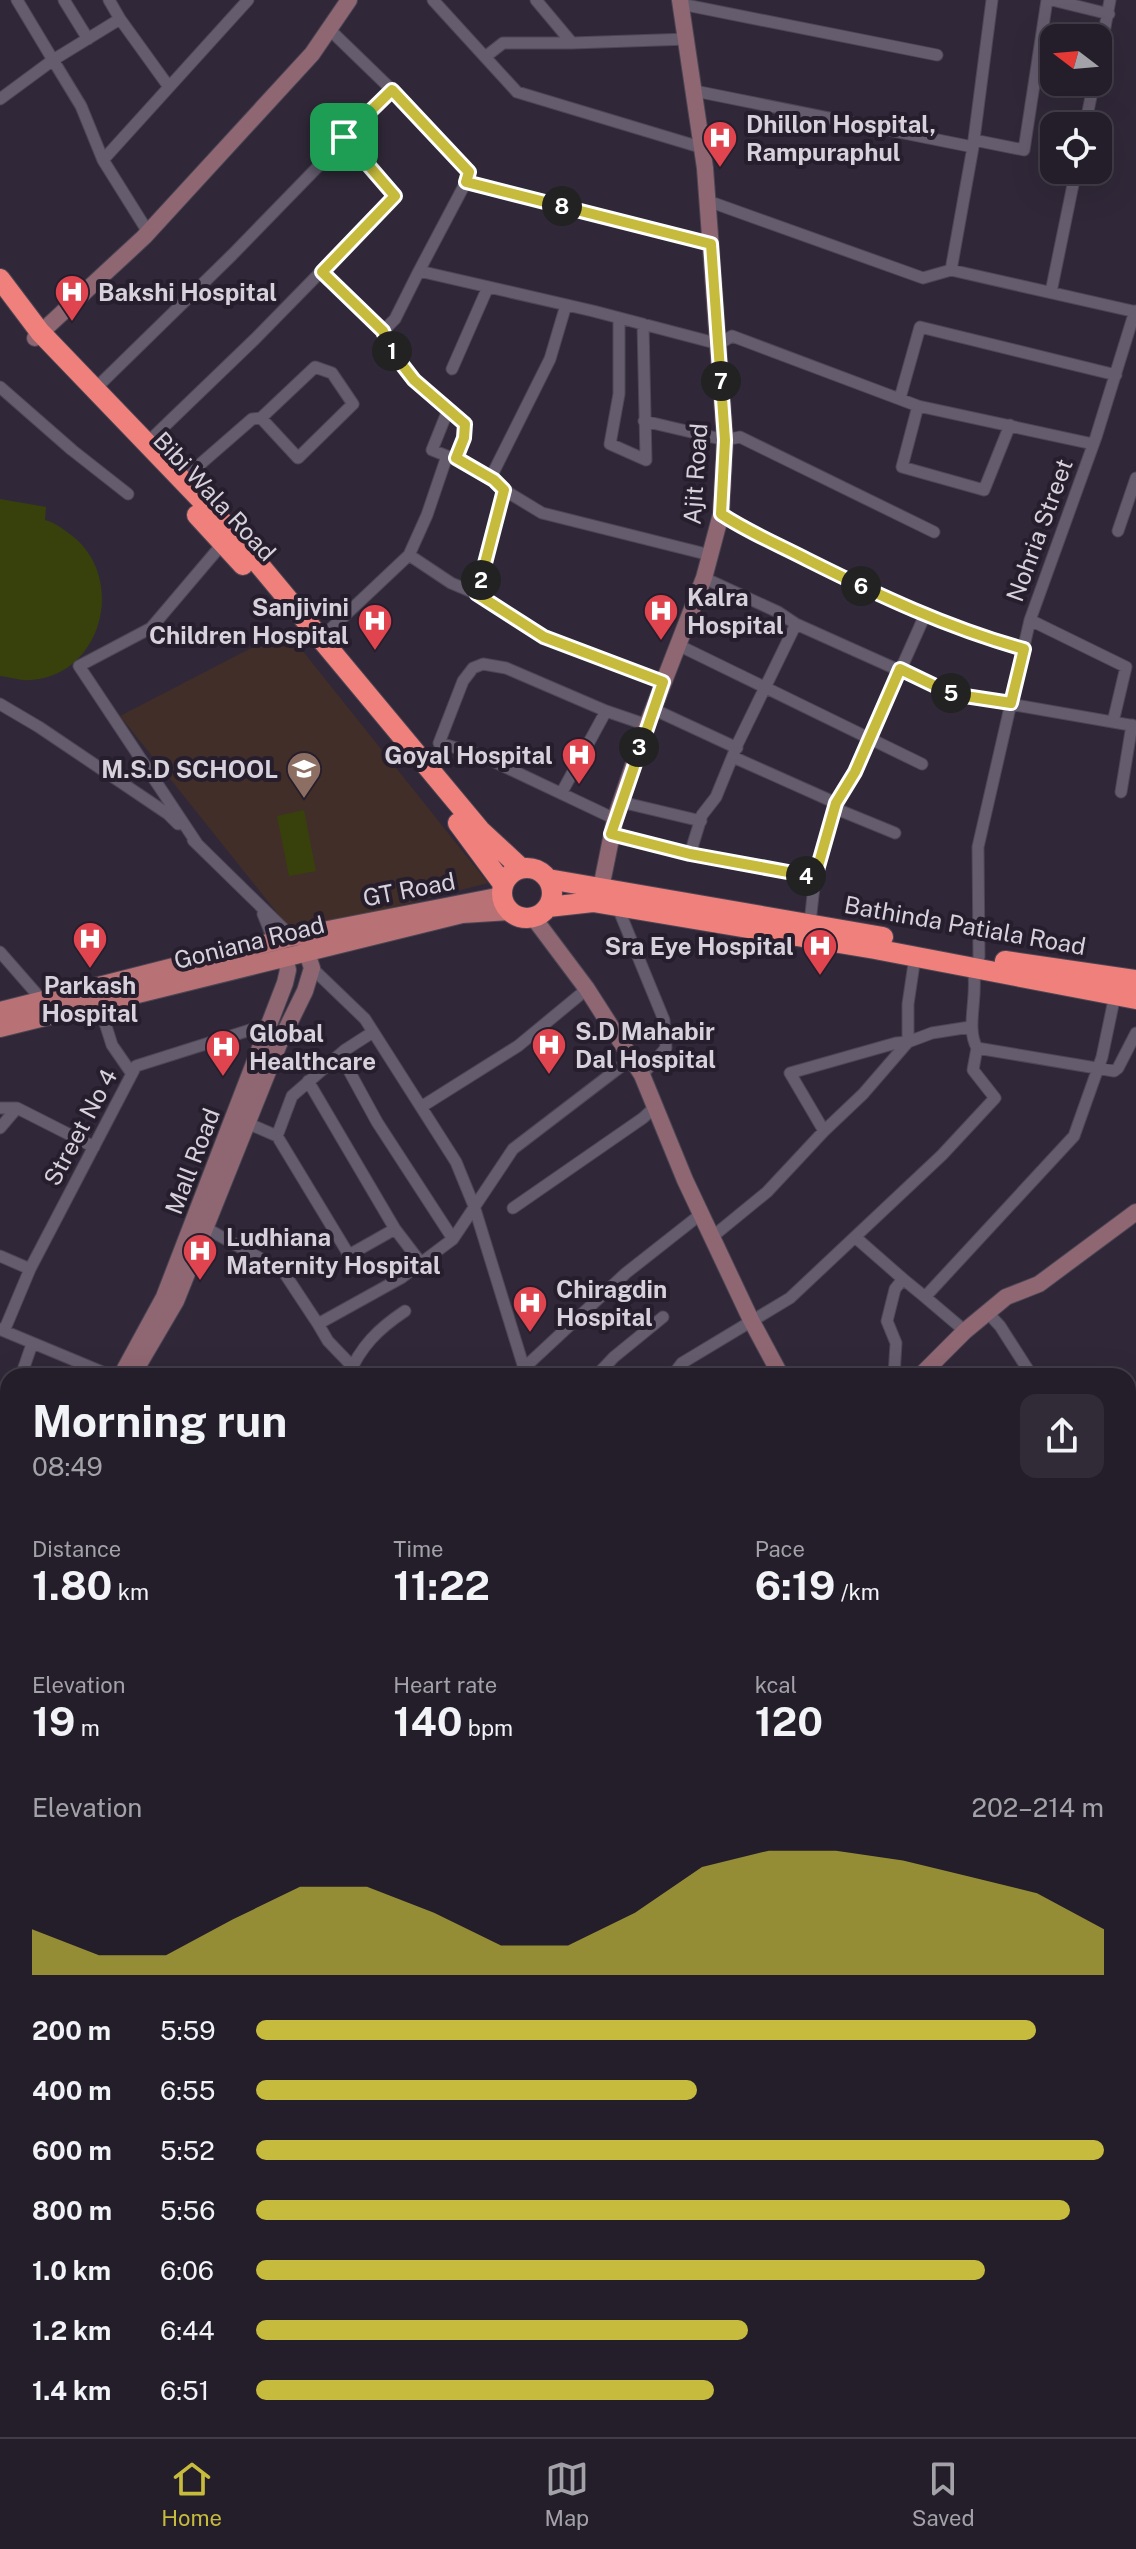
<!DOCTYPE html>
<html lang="en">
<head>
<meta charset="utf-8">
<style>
	:root { --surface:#241e2a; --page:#302b36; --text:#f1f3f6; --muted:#a3a2a8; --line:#413c47; --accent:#c6bb3c }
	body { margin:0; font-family:"Public Sans",sans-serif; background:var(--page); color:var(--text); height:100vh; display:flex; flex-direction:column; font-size:30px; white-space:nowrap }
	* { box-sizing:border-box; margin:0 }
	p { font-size:26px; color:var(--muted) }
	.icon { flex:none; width:44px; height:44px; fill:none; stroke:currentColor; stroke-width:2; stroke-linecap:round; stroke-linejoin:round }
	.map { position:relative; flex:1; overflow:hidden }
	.sheet { position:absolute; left:0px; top:1368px; width:1136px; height:1070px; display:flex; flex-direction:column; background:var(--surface); border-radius:24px 24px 0 0; box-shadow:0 8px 32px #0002,0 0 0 2px var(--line) }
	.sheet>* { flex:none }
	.needle { width:52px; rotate:286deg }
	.buttons { position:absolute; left:1040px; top:24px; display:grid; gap:16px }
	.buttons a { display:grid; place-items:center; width:72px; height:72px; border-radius:16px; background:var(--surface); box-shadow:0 8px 32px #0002,0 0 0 2px var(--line); font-size:40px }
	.pin { position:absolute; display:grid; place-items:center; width:68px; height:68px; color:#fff; margin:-34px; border-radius:16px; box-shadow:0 4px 12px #0006 }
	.km { position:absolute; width:40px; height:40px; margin:-20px; border-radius:50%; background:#222; color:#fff; font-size:22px; line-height:40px; text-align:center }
	.round { display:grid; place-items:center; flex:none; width:84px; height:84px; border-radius:16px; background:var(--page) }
	.overview { display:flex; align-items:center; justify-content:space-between; height:136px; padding:0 32px }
	h1 { font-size:44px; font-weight:700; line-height:60px }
	.stats { display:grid; grid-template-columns:repeat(3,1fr); gap:12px; height:136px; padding:8px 32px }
	.stats div { display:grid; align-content:center }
	.stats b { font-size:40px; font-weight:700 }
	.stats small { font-size:22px; font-weight:400 }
	.stats p { font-size:22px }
	.chart { height:224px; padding:16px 32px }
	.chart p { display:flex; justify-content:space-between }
	.chart svg { width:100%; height:144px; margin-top:8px; fill:var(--accent); opacity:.7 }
	ul { padding:0 32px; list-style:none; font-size:26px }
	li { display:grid; grid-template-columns:128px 96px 1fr; align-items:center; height:60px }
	li i { height:20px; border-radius:10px; background:var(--accent) }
	.dock { display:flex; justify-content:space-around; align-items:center; height:112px; border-top:2px solid var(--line); background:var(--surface); font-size:22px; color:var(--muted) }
	.dock a { display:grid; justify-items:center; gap:4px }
	.dock .current { color:var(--accent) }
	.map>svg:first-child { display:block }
	.education { fill:#412e28 }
	.green { fill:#38410c }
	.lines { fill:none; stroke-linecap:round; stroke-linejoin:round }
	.street-casing { stroke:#4d4654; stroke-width:13 }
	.secondary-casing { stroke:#4d4654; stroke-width:18 }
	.primary-casing { stroke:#4d4654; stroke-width:20 }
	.highway-casing { stroke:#4d4654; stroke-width:22 }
	.street { stroke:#655c6e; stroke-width:11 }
	.secondary { stroke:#8f6772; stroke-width:16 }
	.primary { stroke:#b87276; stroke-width:18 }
	.highway { stroke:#f0807b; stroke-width:20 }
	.route-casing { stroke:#fff; stroke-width:16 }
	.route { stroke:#c6bb3c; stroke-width:10 }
	.labels { text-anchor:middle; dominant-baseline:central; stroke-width:8; stroke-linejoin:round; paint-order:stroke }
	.poi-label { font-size:24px; font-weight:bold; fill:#d6d1db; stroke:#261e2d; text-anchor:start }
	.street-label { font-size:24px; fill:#d6d1db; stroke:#261e2d }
</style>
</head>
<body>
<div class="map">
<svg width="1136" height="2437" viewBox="0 0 1136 2437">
	<rect width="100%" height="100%" fill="#302838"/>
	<path class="education" d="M286 630 488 883 293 933 120 716Z"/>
	<path class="green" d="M0 499 46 507 45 520C56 523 63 529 71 535 127 577 103 675 31 680 21 681 10 677 0 676Z
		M304 810 316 871 289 876 277 816Z"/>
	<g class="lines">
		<defs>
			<path id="street" d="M64 0 88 39
				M109 0 120 19 53 60 81 106 103 160 248 0
				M433 0 517 92 703 148
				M536 0 572 43 688 39
				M1052 0 1109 14
				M681 4 937 55
				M120 19 169 87
				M329 29 392 90 469 172 466 182 711 244
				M485 57 503 43H572
				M1098 65 1110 0
				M695 91 973 147
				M0 99 53 60 17 0
				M1085 126 1094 82
				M974 140 1024 150 1047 0
				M103 160 148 232
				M466 182 419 271 593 311 719 344 732 336 918 406 1093 444
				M708 201 923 278 951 270 1136 312
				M951 270 973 147 992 0
				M322 272 383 331 395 319 419 271
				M1051 292 1076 170
				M619 318V394L610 444 646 460 643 324
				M383 331C399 371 432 398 465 424L464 438 456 458
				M452 369 488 287
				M0 387 72 450 128 494
				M95 389 232 255 340 144 351 128 392 90
				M900 398 920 327 1116 375
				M918 406 902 467 984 490 1010 425
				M644 421 725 440 740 437 934 532
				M147 443 255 339 395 196 344 137
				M447 456 432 450 448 410
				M490 479 550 359 566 305
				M182 480 252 419 261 418 298 458 353 404 332 373 315 367 261 418
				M721 514C748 532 779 545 808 560 878 595 948 628 1024 649
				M1118 531 1136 478
				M409 555 451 583 477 594 544 637 663 682
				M704 578 778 612 796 624 952 694 1136 726
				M477 594 504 490
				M1030 620 1126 667 1113 722
				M321 638 409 555 427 515 447 456 456 458 494 480 504 490 542 513 710 555
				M678 645 922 764
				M0 704 39 727 168 814 178 824
				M653 709 737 748
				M733 757 836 803
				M562 792 606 711
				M1121 792 1132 725
				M621 802 701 821
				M834 808 895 833
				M615 819 478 754 439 743 463 681 473 668 483 664 506 668 606 711 647 725
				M611 834 690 854 815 877
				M193 840 295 940
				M198 845 79 666 151 628 224 542
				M690 854 702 815 716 797 738 743 796 624
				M618 908 664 1020 666 1048 642 1075
				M263 914 275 944 285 957
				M810 923 815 877 836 803 855 772 925 615
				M0 952 42 1000
				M979 957 978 847 1030 620 1096 437 1135 311
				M312 968 365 1019 456 1162 474 1206 524 1368 535 1376
				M99 1004 112 1045 132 1074
				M977 1048 1114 1071 1118 1068 1136 1033
				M341 1056 377 1122 453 1239
				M308 1081 395 1229 421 1263
				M421 1107 518 1046 587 989
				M0 1108H17L94 1147
				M247 1123 277 1136 349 1255 395 1229
				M0 1128 17 1108
				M824 1131 790 1073 896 1043 908 1042 932 1033 970 1027
				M277 1136 292 1096 345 1050 373 1032
				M513 1208 643 1118 655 1107
				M204 1227 283 1271 318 1324 401 1278 453 1239 513 1149 632 1058
				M712 1237 767 1192 824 1131 863 1094 908 1042V1004L915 957
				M855 1237 903 1279
				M0 1256 30 1269
				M925 1297 965 1331
				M987 1312 1000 1326 1032 1376
				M318 1324 328 1341 352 1366
				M0 1329 4 1331 30 1269 136 1066 269 1024
				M4 1331 112 1376
				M524 1368 626 1273 701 1214
				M21 1376 32 1344
				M348 1376C361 1346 378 1329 405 1311
				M596 1376 614 1357 663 1317
				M672 1376 682 1363 790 1298 942 1155 995 1098 973 1070 977 1048C965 1027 979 994 973 968
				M894 1376 896 1343 887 1321 895 1289 903 1279 925 1297 1074 1136 1102 1057 1115 995
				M0 1409 8 1407
				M1128 1472 1136 1459
				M0 1524 8 1502
				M0 1596 8 1599
				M1128 1649 1136 1660
				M1128 1702 1136 1699
				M1128 1861 1136 1856
				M1128 1958H1134
				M0 1970 8 1975
				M1128 2019 1132 2016
				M1128 2121 1136 2126
				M0 2155 8 2158
				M1128 2235 1136 2244
				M1128 2269 1136 2261
				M0 2285 8 2287
				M1128 2340 1136 2334
				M0 2393 8 2371
				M1128 2411 1136 2402
				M411 2430 430 2437
				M739 2430 760 2437
				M1118 2430 1119 2437
				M166 2437 169 2430
				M399 2437 402 2430
				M858 2437 860 2430
				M897 2437 900 2430
				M1029 2437 1035 2430"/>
			<path id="secondary" d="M35 338 144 237 312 54 349 0
				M601 888 615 819 647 725 704 578 721 514 725 440 705 168 680 0
				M533 917 587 989 642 1075 685 1180 751 1320 781 1376
				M121 1376 164 1297 285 983 288 970 285 957
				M132 1376 176 1301 279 1044 305 991 312 968 307 953
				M920 1376 965 1331 1006 1297 1039 1284 1136 1212
				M0 1873 8 1866
				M0 2216 8 2219
				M576 2430 595 2437"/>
			<path id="primary" d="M0 1011 292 937 502 896
				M0 1028 462 914 510 911"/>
			<path id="highway" d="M0 279 40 332 232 532 480 830 521 868
				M197 515 243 565
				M458 823 503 884
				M502 893a25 25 0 1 1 50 0a25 25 0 1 1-50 0Z
				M548 879 883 937
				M548 907 593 902 875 949 1136 999
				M1005 961 1136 980"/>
		</defs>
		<use href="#street" class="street-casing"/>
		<use href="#secondary" class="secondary-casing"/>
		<use href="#primary" class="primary-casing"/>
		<use href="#highway" class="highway-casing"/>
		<use href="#street" class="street"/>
		<use href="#secondary" class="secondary"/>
		<use href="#primary" class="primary"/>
		<use href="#highway" class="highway"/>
	</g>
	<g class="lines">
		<defs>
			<path id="route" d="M392 90 469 172 466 182 711 244 725 440 721 514C748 532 779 545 808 560 878 595 948 628 1024 649L1011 703 952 694 900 669 855 772 836 803 815 877 690 854 611 834 663 682 544 637 477 594 504 490 494 480 456 458 464 438 465 424 414 380 390 349 383 331 322 272 395 196 344 137Z"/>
		</defs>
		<use href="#route" class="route-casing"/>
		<use href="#route" class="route"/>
	</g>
	<defs>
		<symbol id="hospital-pin" viewBox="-11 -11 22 30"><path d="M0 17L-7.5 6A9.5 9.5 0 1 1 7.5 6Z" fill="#e0444e" stroke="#261e2d"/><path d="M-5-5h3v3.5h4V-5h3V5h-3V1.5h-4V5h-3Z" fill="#fff"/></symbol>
		<symbol id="school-pin" viewBox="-11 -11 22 30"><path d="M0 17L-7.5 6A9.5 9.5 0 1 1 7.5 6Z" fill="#8d6e63" stroke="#261e2d"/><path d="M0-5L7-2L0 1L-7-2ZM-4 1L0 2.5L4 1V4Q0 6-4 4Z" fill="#fff"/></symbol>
	</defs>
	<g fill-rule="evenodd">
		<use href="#hospital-pin" x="700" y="118" width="40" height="54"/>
		<use href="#hospital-pin" x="52" y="272" width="40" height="54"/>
		<use href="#hospital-pin" x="641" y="591" width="40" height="54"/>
		<use href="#hospital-pin" x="355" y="601" width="40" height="54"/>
		<use href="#hospital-pin" x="559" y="735" width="40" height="54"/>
		<use href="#school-pin" x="284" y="749" width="40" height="54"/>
		<use href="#hospital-pin" x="70" y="919" width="40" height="54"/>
		<use href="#hospital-pin" x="800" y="926" width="40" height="54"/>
		<use href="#hospital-pin" x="529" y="1025" width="40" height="54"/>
		<use href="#hospital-pin" x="203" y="1027" width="40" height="54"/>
		<use href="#hospital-pin" x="180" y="1231" width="40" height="54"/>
		<use href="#hospital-pin" x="510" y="1283" width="40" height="54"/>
	</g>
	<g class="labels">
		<g class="poi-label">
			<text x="746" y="124">Dhillon Hospital,<tspan x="746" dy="28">Rampuraphul</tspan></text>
			<text x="98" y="292">Bakshi Hospital</text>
			<text x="687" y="597">Kalra<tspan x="687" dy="28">Hospital</tspan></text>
			<text x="349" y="607" text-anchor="end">Sanjivini<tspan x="349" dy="28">Children Hospital</tspan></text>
			<text x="553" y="755" text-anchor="end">Goyal Hospital</text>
			<text x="278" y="769" text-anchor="end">M.S.D SCHOOL</text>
			<text x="794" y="946" text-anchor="end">Sra Eye Hospital</text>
			<text x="90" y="985" text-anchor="middle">Parkash<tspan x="90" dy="28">Hospital</tspan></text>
			<text x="575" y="1031">S.D Mahabir<tspan x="575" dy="28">Dal Hospital</tspan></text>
			<text x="249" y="1033">Global<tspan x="249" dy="28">Healthcare</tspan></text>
			<text x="226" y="1237">Ludhiana<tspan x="226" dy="28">Maternity Hospital</tspan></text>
			<text x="556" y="1289">Chiragdin<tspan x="556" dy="28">Hospital</tspan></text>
		</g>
		<g class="street-label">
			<text transform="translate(695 474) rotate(-86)">Ajit Road</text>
			<text transform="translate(215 496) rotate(47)">Bibi Wala Road</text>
			<text transform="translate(1039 530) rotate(-70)">Nohria Street</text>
			<text transform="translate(409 889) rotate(-11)">GT Road</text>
			<text transform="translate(965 925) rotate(10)">Bathinda Patiala Road</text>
			<text transform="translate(249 942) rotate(-14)">Goniana Road</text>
			<text transform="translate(80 1127) rotate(-62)">Street No 4</text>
			<text transform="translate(192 1161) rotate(-69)">Mall Road</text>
		</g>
	</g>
</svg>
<div class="buttons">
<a><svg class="needle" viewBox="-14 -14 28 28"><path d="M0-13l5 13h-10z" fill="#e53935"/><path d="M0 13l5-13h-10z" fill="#a3a2a8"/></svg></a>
<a><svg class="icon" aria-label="locate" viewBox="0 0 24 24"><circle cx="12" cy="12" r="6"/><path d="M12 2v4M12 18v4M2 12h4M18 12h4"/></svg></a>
</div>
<div class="pin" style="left:344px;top:137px;background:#1e9e55"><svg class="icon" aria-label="arrive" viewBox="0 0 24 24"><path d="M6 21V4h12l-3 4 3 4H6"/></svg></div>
<b class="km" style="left:392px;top:351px">1</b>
<b class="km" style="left:481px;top:580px">2</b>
<b class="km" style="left:639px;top:747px">3</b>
<b class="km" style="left:806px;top:876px">4</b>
<b class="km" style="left:951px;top:693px">5</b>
<b class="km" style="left:861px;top:586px">6</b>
<b class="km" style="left:721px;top:381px">7</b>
<b class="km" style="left:562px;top:206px">8</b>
<section class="sheet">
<div class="overview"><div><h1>Morning run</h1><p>08:49</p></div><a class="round"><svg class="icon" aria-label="share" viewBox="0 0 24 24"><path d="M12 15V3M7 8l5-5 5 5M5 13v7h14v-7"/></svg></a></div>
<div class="stats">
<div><p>Distance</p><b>1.80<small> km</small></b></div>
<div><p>Time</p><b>11:22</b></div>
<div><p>Pace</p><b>6:19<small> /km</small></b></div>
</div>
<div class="stats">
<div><p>Elevation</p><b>19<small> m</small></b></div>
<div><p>Heart rate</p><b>140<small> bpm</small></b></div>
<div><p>kcal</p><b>120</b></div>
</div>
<div class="chart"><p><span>Elevation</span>202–214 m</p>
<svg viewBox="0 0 160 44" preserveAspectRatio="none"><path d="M0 44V30L10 38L20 38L30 27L40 17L50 17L60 25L70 35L80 35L90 25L100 11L110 6L120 6L130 9L140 14L150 19L160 30V44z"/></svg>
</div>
<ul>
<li><b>200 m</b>5:59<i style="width:92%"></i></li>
<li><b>400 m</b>6:55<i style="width:52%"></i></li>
<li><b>600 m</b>5:52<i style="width:100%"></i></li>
<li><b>800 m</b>5:56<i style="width:96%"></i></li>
<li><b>1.0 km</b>6:06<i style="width:86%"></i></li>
<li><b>1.2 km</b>6:44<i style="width:58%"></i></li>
<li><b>1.4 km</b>6:51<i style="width:54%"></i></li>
</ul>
</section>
</div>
<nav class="dock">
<a class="current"><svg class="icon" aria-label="home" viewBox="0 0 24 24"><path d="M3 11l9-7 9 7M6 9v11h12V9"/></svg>Home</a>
<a><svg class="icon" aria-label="map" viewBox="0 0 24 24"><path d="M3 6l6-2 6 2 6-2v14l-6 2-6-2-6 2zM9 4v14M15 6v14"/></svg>Map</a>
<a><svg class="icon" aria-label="saved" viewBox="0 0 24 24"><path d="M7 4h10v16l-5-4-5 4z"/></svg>Saved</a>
</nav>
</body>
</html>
